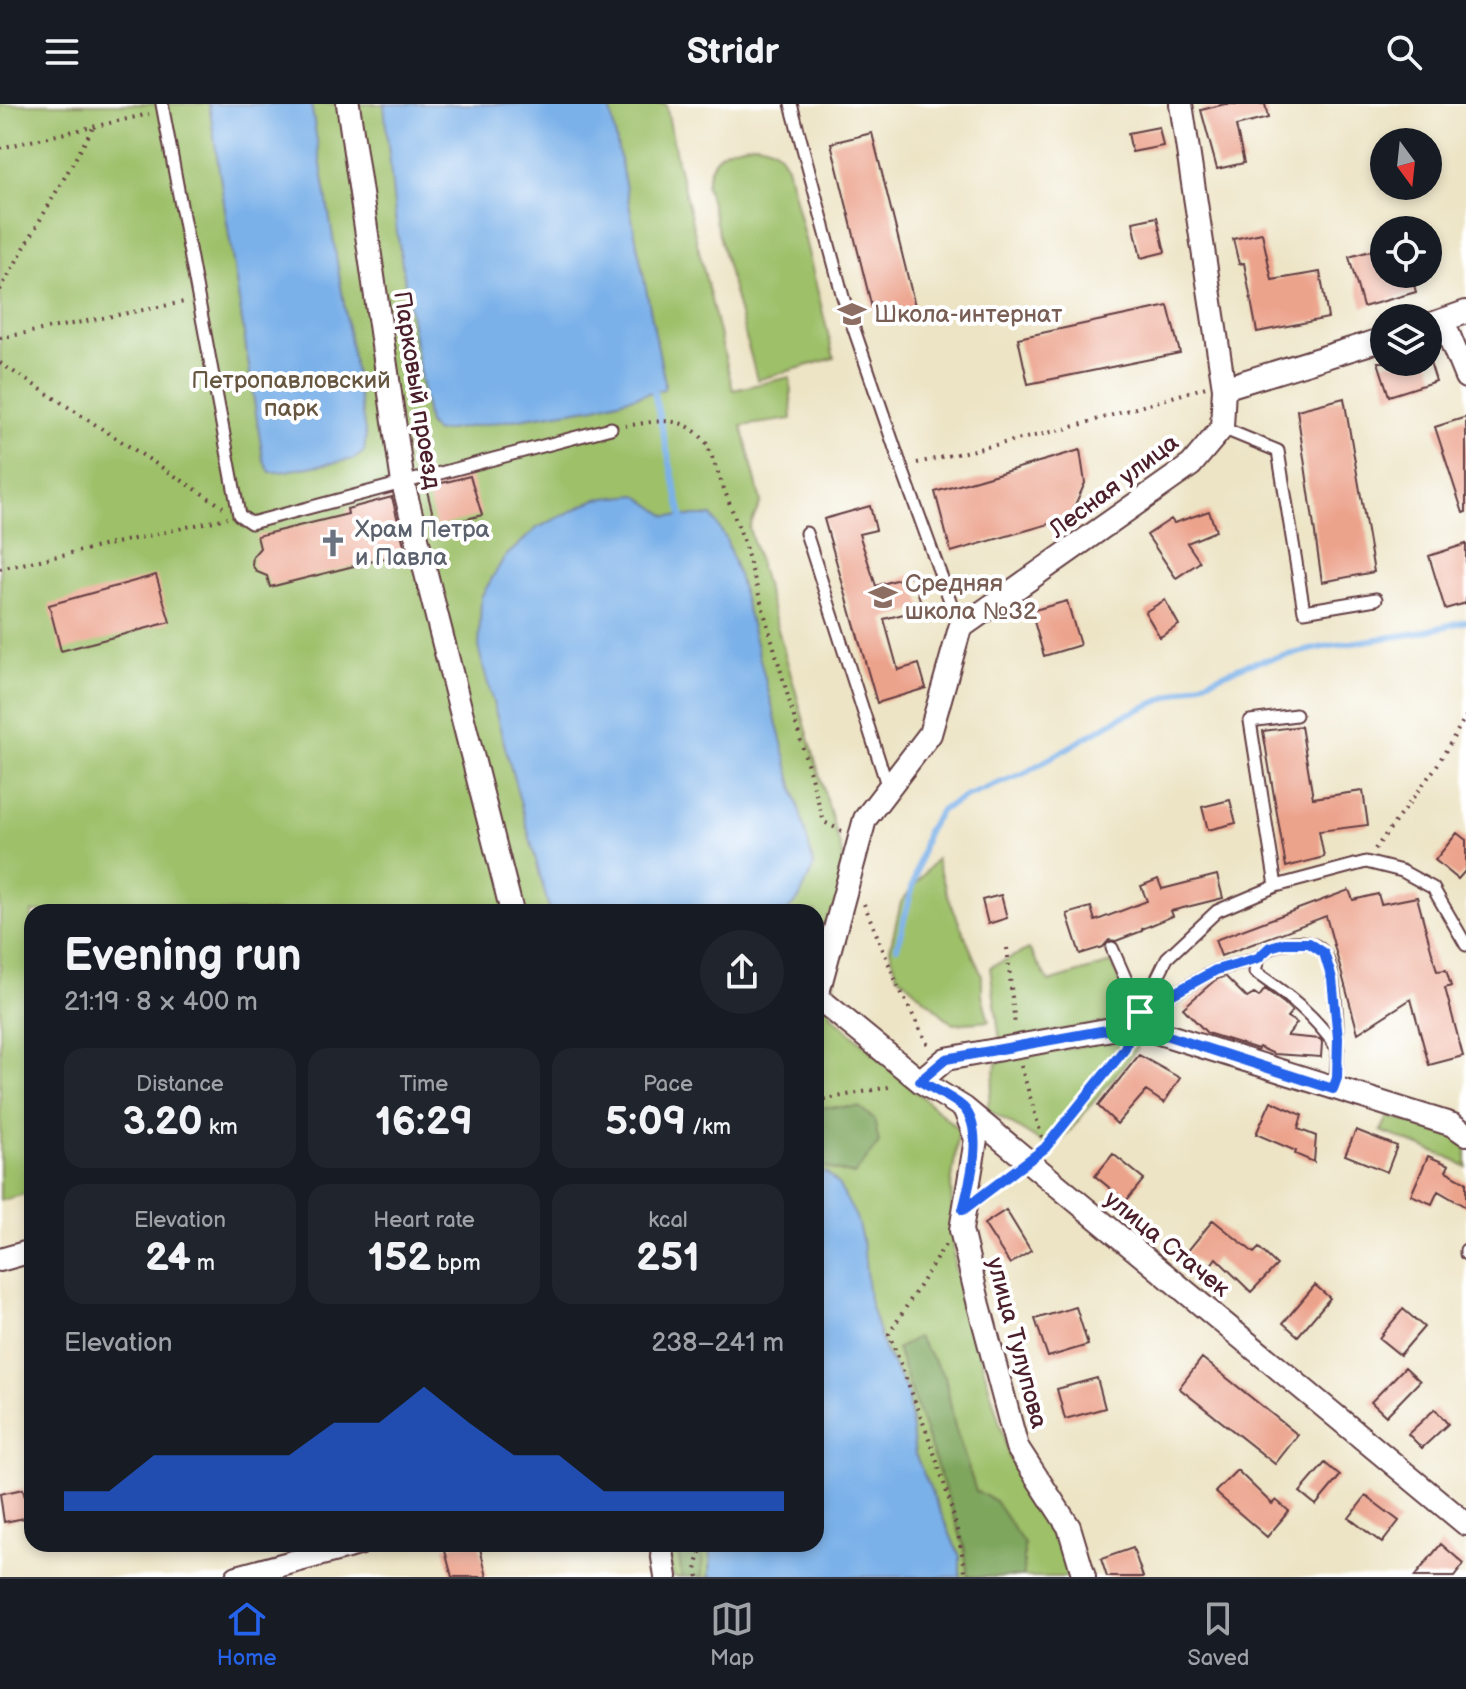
<!DOCTYPE html>
<html lang="en">
<head>
<meta charset="utf-8">
<style>
	:root { --surface:#171b24; --page:#20242c; --text:#f1f3f6; --muted:#9ea1a6; --line:#363941; --accent:#2563eb }
	body { margin:0; font-family:"Balsamiq Sans",sans-serif; background:var(--page); color:var(--text); height:100vh; display:flex; flex-direction:column; font-size:30px; white-space:nowrap }
	* { box-sizing:border-box; margin:0 }
	p { font-size:26px; color:var(--muted) }
	.icon { flex:none; width:44px; height:44px; fill:none; stroke:currentColor; stroke-width:2; stroke-linecap:round; stroke-linejoin:round }
	.map { position:relative; flex:1; overflow:hidden }
	.drawer { position:absolute; left:24px; top:800px; width:800px; height:648px; display:flex; flex-direction:column; background:var(--surface); border-radius:24px; box-shadow:0 4px 12px #0003 }
	.drawer>* { flex:none }
	.needle { width:52px; rotate:165deg }
	.tools { position:absolute; left:1370px; top:24px; display:grid; gap:16px }
	.tools a { display:grid; place-items:center; width:72px; height:72px; border-radius:50%; background:var(--surface); box-shadow:0 4px 12px #0003; font-size:40px }
	.pin { position:absolute; display:grid; place-items:center; width:68px; height:68px; color:#fff; margin:-34px; border-radius:16px; box-shadow:0 4px 12px #0006 }
	.round { display:grid; place-items:center; flex:none; width:84px; height:84px; border-radius:42px; background:var(--page) }
	.summary { display:flex; align-items:center; justify-content:space-between; height:136px; padding:0 40px }
	h1 { font-size:44px; font-weight:600; line-height:60px }
	.stats { display:grid; grid-template-columns:repeat(3,1fr); gap:12px; height:136px; padding:8px 40px }
	.stats div { display:grid; align-content:center; border-radius:20px; background:var(--page); text-align:center }
	.stats b { font-size:40px; font-weight:600 }
	.stats small { font-size:22px; font-weight:400 }
	.stats p { font-size:22px }
	.chart { height:224px; padding:16px 40px }
	.chart p { display:flex; justify-content:space-between }
	.chart svg { width:100%; height:144px; margin-top:8px; fill:var(--accent); opacity:.7 }
	header { display:flex; justify-content:space-between; align-items:center; height:104px; padding:0 40px; background:var(--surface); font-size:36px; font-weight:600 }
	.dock { display:flex; justify-content:space-around; align-items:center; height:112px; border-top:2px solid var(--line); background:var(--surface); font-size:22px; color:var(--muted) }
	.dock a { display:grid; justify-items:center; gap:4px }
	.dock .selected { color:var(--accent) }
	.map>svg:first-child { display:block }
	.green { fill:#9dc069; stroke:#74704a; stroke-width:2 }
	.forest { fill:#7ea65d; stroke:#646244; stroke-width:2 }
	.water { fill:#7ab1e9; stroke:#62688a; stroke-width:2 }
	.lines { fill:none; stroke-linecap:round; stroke-linejoin:round }
	.stream { stroke:#7ab1e9; stroke-width:6 }
	.building { fill:#eca38c }
	.lane-casing { stroke:#623d42; stroke-width:15 }
	.street-casing { stroke:#623d42; stroke-width:26 }
	.path { stroke:#623d42; stroke-width:4; stroke-dasharray:2 6; stroke-linecap:butt }
	.lane { stroke:#fff; stroke-width:11 }
	.street { stroke:#fff; stroke-width:22 }
	.route-casing { stroke:#fff; stroke-width:16 }
	.route { stroke:#2563eb; stroke-width:10 }
	.labels { text-anchor:middle; dominant-baseline:central; stroke-width:8; stroke-linejoin:round; paint-order:stroke }
	.education-label { font-size:24px; fill:#785e54; stroke:#fff; text-anchor:start }
	.park-label { font-size:24px; fill:#675741; stroke:#fff }
	.street-label { font-size:24px; fill:#4a1f2b; stroke:#fff }
	.worship-label { font-size:24px; fill:#5b616d; stroke:#fff; text-anchor:start }
</style>
</head>
<body>
<header><svg class="icon" aria-label="menu" viewBox="0 0 24 24"><path d="M4 6h16M4 12h16M4 18h16"/></svg>Stridr<svg class="icon" aria-label="search" viewBox="0 0 24 24"><circle cx="10" cy="10" r="6"/><path d="M15 15l6 6"/></svg></header>
<div class="map">
<svg width="1466" height="1473" viewBox="0 0 1466 1473">
	<rect width="100%" height="100%" fill="#fff"/>
	<filter id="ink" filterUnits="userSpaceOnUse"><feTurbulence type="fractalNoise" baseFrequency=".0125" numOctaves="2"/><feDisplacementMap in="SourceGraphic" scale="16" xChannelSelector="R" yChannelSelector="G"/><feConvolveMatrix kernelMatrix="1 2 1 2 8 2 1 2 1" color-interpolation-filters="sRGB"/></filter>
	<filter id="wash" filterUnits="userSpaceOnUse"><feTurbulence type="fractalNoise" baseFrequency=".006" numOctaves="4" result="noise"/><feDisplacementMap in="SourceGraphic" scale="32" xChannelSelector="R" yChannelSelector="G"/><feGaussianBlur stdDeviation="1.8" result="paint"/><feColorMatrix in="noise" values="0 0 0 0 0 0 0 0 0 0 0 0 0 0 0 0 0 1.4 0 .05"/><feComposite in="paint" operator="in"/></filter>
	<g filter="url(#wash)">
		<rect width="100%" height="100%" fill="#ede4c5"/>
		<path class="green" d="M0 0H666L677 57 733 286 790 273 792 315 742 322 761 398 749 424 843 753 831 911 959 1026 951 1082 954 1161 1010 1355 1053 1421 1069 1467 1067 1473H673L667 1440H816V808H32V1088L0 1097Z
			M755 39C773 41 779 46 787 62L834 254 757 276 706 81C712 47 724 44 755 39Z
			M936 755 949 795 982 872V891L989 917 953 920 897 870 890 845 901 798Z
			M1029 845 1049 878 1111 859 1129 896 1116 917 1000 937 990 863Z
			M1128 933 1138 944 1054 1046 987 1005 997 958Z
			M1388 1013 1454 1029 1466 1045V1063L1452 1055 1381 1027Z"/>
		<path class="forest" d="M816 1003H859L874 1015 879 1039 854 1071 816 1061Z
			M917 1233 945 1273 955 1323 976 1387 995 1397 1024 1440V1473H968L964 1442 897 1245Z
			M677 1440H703L702 1473H682Z"/>
		<path class="water" d="M209 0H311L366 334 364 348 354 355 280 368H270L263 355Z
			M384 0H609L665 279 664 285 596 303 436 328 428 320 396 122Z
			M637 391 667 412H712L726 435 738 471 814 762 799 795 786 808H550L479 547 481 493 504 454 537 424 596 395Z
			M816 1067 827 1069 838 1080 856 1113 863 1139 869 1196 884 1245 907 1287 915 1350 960 1453V1473H710L711 1440H816Z"/>
		<g class="lines">
			<path class="stream" d="M654 289 682 412
				M897 843 927 727 941 706 965 693 1025 669 1121 613 1247 560 1324 543 1418 529 1466 517"/>
		</g>
		<g id="blocks">
			<path class="building" d="M1225 0H1265L1268 14 1236 22 1244 59 1217 65 1201 6Z
				M1159 23 1163 42 1132 48 1128 29Z
				M872 29 916 206 875 216 831 39Z
				M1157 113 1165 148 1141 154 1133 118Z
				M1262 129 1272 176 1320 168 1328 214 1257 228 1244 159 1239 160 1233 135Z
				M1384 143V170H1411L1416 188 1363 203 1349 153Z
				M1168 202 1180 249 1028 280 1018 234Z
				M1378 258H1430L1436 277 1389 292Z
				M1344 294 1374 468 1322 478 1297 306Z
				M1466 313V408L1463 409 1435 323Z
				M1080 346 1085 379 1074 403 1077 412 951 448 935 388Z
				M470 372 482 411 436 423 426 383Z
				M392 393 406 449 270 483 267 472 257 468 252 461 253 452 260 444 257 432 348 410 347 405Z
				M870 402 876 426 859 430 876 482 912 471 923 505 884 515 898 566 919 560 926 584 877 599 824 415Z
				M1209 407 1216 427 1187 439 1200 458 1176 474 1147 431 1171 415 1174 419Z
				M1466 440V499L1445 505 1429 452Z
				M156 471 170 518 61 547 49 501Z
				M1165 496 1179 521 1160 533 1145 508Z
				M1067 497 1080 541 1044 552 1031 507Z
				M1301 622 1313 694 1363 687 1368 721 1319 727 1324 753 1286 763 1263 627Z
				M1230 696 1236 719 1208 726 1202 703Z
				M1457 729 1466 736V766L1458 775 1435 756Z
				M1217 771 1223 794 1171 807 1173 812 1142 825V827L1116 837 1109 836 1103 843 1080 850 1067 810 1091 803 1095 817 1147 797 1141 782 1158 775 1162 785Z
				M1349 786 1353 796 1378 790 1381 800 1417 793 1437 867 1446 866 1451 882 1445 884 1463 952 1429 961 1411 895 1358 929 1326 812 1221 852 1215 836Z
				M1001 791 1007 814 988 820 982 796Z
				M1225 872 1247 894 1254 890 1259 893 1265 885 1285 900 1292 907 1287 913 1297 919 1287 932 1320 935 1322 938 1321 953 1274 950 1259 943 1258 945 1207 929 1183 904 1215 876Z
				M1139 951 1180 974 1164 999 1146 987 1117 1020 1098 1002Z
				M1271 997 1302 1011 1298 1025 1316 1032 1314 1058 1295 1050 1296 1047 1256 1030Z
				M1356 1026 1397 1042 1387 1068 1345 1051Z
				M1113 1050 1144 1075 1126 1097 1095 1072Z
				M1428 1052 1449 1061 1446 1067 1466 1078V1103L1438 1087 1432 1100 1411 1091Z
				M1006 1106 1031 1147 1010 1160 984 1120Z
				M1213 1116 1254 1149 1259 1144 1277 1161 1251 1188 1216 1154 1207 1166 1186 1149Z
				M1315 1181 1330 1194 1298 1232 1283 1219Z
				M1076 1203 1088 1241 1048 1253 1035 1215Z
				M1403 1205 1424 1223 1400 1251 1379 1234Z
				M1202 1254 1298 1331 1275 1360 1179 1284Z
				M1405 1263 1420 1277 1386 1312 1371 1298Z
				M1097 1274 1105 1304 1065 1315 1057 1285Z
				M1435 1305 1448 1320 1422 1344 1408 1330Z
				M1325 1359 1340 1372 1316 1401 1300 1388Z
				M1237 1366 1272 1400 1276 1396 1289 1407 1267 1433 1215 1388Z
				M23 1385 30 1413 4 1418 0 1390Z
				M1366 1392 1399 1417 1382 1439 1349 1414Z
				M458 1440H479L487 1473H452L444 1443Z
				M1441 1440 1464 1460 1454 1473H1414Z
				M1133 1444 1143 1473H1107L1101 1455Z"/>
		</g>
	</g>
	<g filter="url(#ink)">
		<use href="#blocks" fill-opacity="0" stroke="#623d42" stroke-width="2"/>
		<g class="lines">
			<defs>
				<path id="lane" d="M162 0 239 411 251 419 611 324
					M791 0 843 193 901 362 960 524
					M1222 324 1278 347 1304 507 1376 495
					M806 429 888 684
					M1276 782 1250 617 1296 611
					M1112 844 1140 908 1216 866 1258 854
					M1134 921 1167 854 1217 807 1276 782 1366 758 1402 767 1433 784 1466 841
					M1333 984C1342 963 1337 867 1324 849 1310 831 1275 837 1261 851 1257 856 1256 861 1255 868 1290 892 1313 910 1338 945
					M1466 1146V1150"/>
				<path id="street" d="M348 0 403 379 512 808
					M1443 217 1466 273
					M1429 221 1466 208
					M1224 284 1384 235
					M816 892 920 977 964 1004 1466 1420
					M817 892 865 715 930 630 960 524 1191 361 1222 324 1224 284 1181 0
					M920 977 946 955 1134 921 1453 1021 1466 1030
					M965 1006 976 1035 961 1126 979 1201 1017 1343 1069 1423 1084 1473
					M0 1156 32 1147
					M661 1440 666 1473
					M237 1473 359 1440"/>
			</defs>
			<use href="#lane" class="lane-casing"/>
			<use href="#street" class="street-casing"/>
			<path class="path" d="M0 44 149 10
				M0 186 94 22
				M0 234 184 198
				M0 259 223 403
				M625 322C659 317 684 309 707 340L743 435 824 718 842 727
				M917 359 1069 324 1206 283
				M0 465 227 414
				M1375 745 1436 663 1466 612
				M864 800 898 882 930 945
				M1007 844 1015 922
				M1021 962 1045 1044
				M816 997 894 982
				M1044 1045 1125 942
				M990 1086 1012 1070
				M945 1141 889 1230C919 1309 954 1389 966 1473
				M698 1473 696 1466 702 1440"/>
			<use href="#lane" class="lane"/>
			<use href="#street" class="street"/>
		</g>
	</g>
	<g class="lines" filter="url(#ink)">
		<defs>
			<path id="route" d="M1140 908 1124 946 1045 1044 963 1106C970 1079 985 1025 963 1003 951 993 933 985 920 977L946 955 1134 921 1333 985 1337 974 1338 934 1332 875 1324 849 1309 839H1284L1270 843 1258 854 1216 866 1140 908"/>
		</defs>
		<use href="#route" class="route-casing"/>
		<use href="#route" class="route"/>
	</g>
	<defs>
		<symbol id="school-bare" viewBox="-9 -9 18 18"><path d="M0-5L7-2L0 1L-7-2ZM-4 1L0 2.5L4 1V4Q0 6-4 4Z" fill="#8d6e63" stroke="#fff" stroke-width="2.5" paint-order="stroke"/></symbol>
		<symbol id="church-bare" viewBox="-9 -9 18 18"><path d="M-1.2-6h2.4v3.5h3.3v2.4h-3.3V6h-2.4V-.1h-3.3v-2.4h3.3Z" fill="#6b7280" stroke="#fff" stroke-width="2.5" paint-order="stroke"/></symbol>
	</defs>
	<g fill-rule="evenodd">
		<use href="#school-bare" x="832" y="190" width="40" height="40"/>
		<use href="#church-bare" x="313" y="419" width="40" height="40"/>
		<use href="#school-bare" x="863" y="473" width="40" height="40"/>
	</g>
	<g class="labels">
		<g class="education-label">
			<text x="874" y="210">Школа-интернат</text>
			<text x="905" y="479">Средняя<tspan x="905" dy="28">школа №32</tspan></text>
		</g>
		<g class="park-label">
			<text x="291" y="276">Петропавловский<tspan x="291" dy="28">парк</tspan></text>
		</g>
		<g class="street-label">
			<text transform="translate(417 286) rotate(81)">Парковый проезд</text>
			<text transform="translate(1114 382) rotate(-37)">Лесная улица</text>
			<text transform="translate(1167 1140) rotate(39)">улица Стачек</text>
			<text transform="translate(1017 1239) rotate(75)">улица Тулупова</text>
		</g>
		<g class="worship-label">
			<text x="355" y="425">Храм Петра<tspan x="355" dy="28">и Павла</tspan></text>
		</g>
	</g>
</svg>
<div class="tools">
<a><svg class="needle" viewBox="-14 -14 28 28"><path d="M0-13l5 13h-10z" fill="#e53935"/><path d="M0 13l5-13h-10z" fill="#9ea1a6"/></svg></a>
<a><svg class="icon" aria-label="locate" viewBox="0 0 24 24"><circle cx="12" cy="12" r="6"/><path d="M12 2v4M12 18v4M2 12h4M18 12h4"/></svg></a>
<a><svg class="icon" aria-label="layers" viewBox="0 0 24 24"><path d="M12 4l9 5-9 5-9-5zM3 14l9 5 9-5"/></svg></a>
</div>
<div class="pin" style="left:1140px;top:908px;background:#1e9e55"><svg class="icon" aria-label="arrive" viewBox="0 0 24 24"><path d="M6 21V4h12l-3 4 3 4H6"/></svg></div>
<section class="drawer">
<div class="summary"><div><h1>Evening run</h1><p>21:19 · 8 × 400 m</p></div><a class="round"><svg class="icon" aria-label="share" viewBox="0 0 24 24"><path d="M12 15V3M7 8l5-5 5 5M5 13v7h14v-7"/></svg></a></div>
<div class="stats">
<div><p>Distance</p><b>3.20<small> km</small></b></div>
<div><p>Time</p><b>16:29</b></div>
<div><p>Pace</p><b>5:09<small> /km</small></b></div>
</div>
<div class="stats">
<div><p>Elevation</p><b>24<small> m</small></b></div>
<div><p>Heart rate</p><b>152<small> bpm</small></b></div>
<div><p>kcal</p><b>251</b></div>
</div>
<div class="chart"><p><span>Elevation</span>238–241 m</p>
<svg viewBox="0 0 160 44" preserveAspectRatio="none"><path d="M0 44V38L10 38L20 27L30 27L40 27L50 27L60 17L70 17L80 6L90 17L100 27L110 27L120 38L130 38L140 38L150 38L160 38V44z"/></svg>
</div>
</section>
</div>
<nav class="dock">
<a class="selected"><svg class="icon" aria-label="home" viewBox="0 0 24 24"><path d="M3 11l9-7 9 7M6 9v11h12V9"/></svg>Home</a>
<a><svg class="icon" aria-label="map" viewBox="0 0 24 24"><path d="M3 6l6-2 6 2 6-2v14l-6 2-6-2-6 2zM9 4v14M15 6v14"/></svg>Map</a>
<a><svg class="icon" aria-label="saved" viewBox="0 0 24 24"><path d="M7 4h10v16l-5-4-5 4z"/></svg>Saved</a>
</nav>
</body>
</html>
